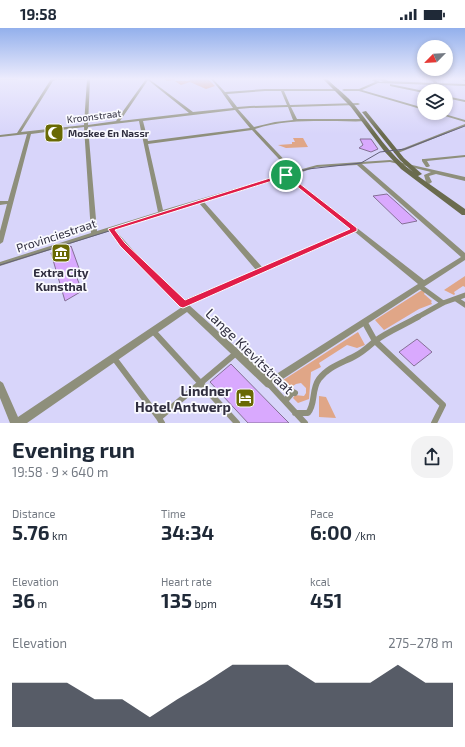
<!DOCTYPE html>
<html lang="en">
<head>
<meta charset="utf-8">
<style>
	:root { --surface:#fff; --page:#f2f2f3; --text:#1f2937; --muted:#747a83; --accent:#111827 }
	body { margin:0; font-family:"Exo 2",sans-serif; background:var(--page); color:var(--text); height:100vh; display:flex; flex-direction:column; font-size:15px; white-space:nowrap }
	* { box-sizing:border-box; margin:0 }
	p { font-size:13px; color:var(--muted) }
	.icon { flex:none; width:22px; height:22px; fill:none; stroke:currentColor; stroke-width:2; stroke-linecap:round; stroke-linejoin:round }
	.map { position:relative; height:395px; overflow:hidden }
	.drawer { display:flex; flex-direction:column; background:var(--surface); flex:1 }
	.drawer>* { flex:none }
	.needle { width:26px; rotate:246deg }
	.buttons { position:absolute; left:417px; top:12px; display:grid; gap:8px }
	.buttons a { display:grid; place-items:center; width:36px; height:36px; border-radius:50%; background:var(--surface); box-shadow:0 2px 6px #0003; font-size:20px }
	.pin { position:absolute; display:grid; place-items:center; width:34px; height:34px; color:#fff; margin:-17px; border:2px solid #fff; border-radius:50%; box-shadow:0 1px 4px #0007 }
	.round { display:grid; place-items:center; flex:none; width:42px; height:42px; border-radius:16px; background:var(--page) }
	.overview { display:flex; align-items:center; justify-content:space-between; height:68px; padding:0 12px }
	h1 { font-size:22px; font-weight:700; line-height:30px }
	.metrics { display:grid; grid-template-columns:repeat(3,1fr); gap:6px; height:68px; padding:4px 12px }
	.metrics div { display:grid; align-content:center }
	.metrics b { font-size:20px; font-weight:700 }
	.metrics small { font-size:11px; font-weight:400 }
	.metrics p { font-size:11px }
	.chart { height:112px; padding:8px 12px }
	.chart p { display:flex; justify-content:space-between }
	.chart svg { width:100%; height:72px; margin-top:4px; fill:var(--accent); opacity:.7 }
	.status { display:flex; justify-content:space-between; align-items:center; height:28px; padding:0 20px; background:var(--surface); direction:ltr }
	.status svg { height:11px; fill:currentColor }
	.map>svg:first-child { display:block }
	.green { fill:#e0a687 }
	.building { fill:#d9a9fe; stroke:#857096 }
	.lines { fill:none; stroke-linecap:round; stroke-linejoin:round }
	.pedestrian-far1 { stroke:#8e8f7b; stroke-width:5 }
	.pedestrian { stroke:#8e8f7b; stroke-width:6 }
	.minor { fill:#8e8f7b; fill-rule:evenodd }
	.secondary { fill:#6a6b4e; fill-rule:evenodd }
	.tram { stroke:#636178; stroke-width:1 }
	.route { fill:#e11d48; stroke:#fff; fill-rule:evenodd }
	.labels { text-anchor:middle; dominant-baseline:central; stroke-width:3.5; stroke-linejoin:round; paint-order:stroke }
	.far-street-label { font-size:10px; fill:#302e3f; stroke:#fafaff }
	.far-poi-label { font-size:10px; font-weight:bold; fill:#302e3f; stroke:#fafaff; text-anchor:start }
	.street-label { font-size:12px; fill:#302e3f; stroke:#fafaff }
	.poi-label { font-size:12px; font-weight:bold; fill:#302e3f; stroke:#fafaff }
	.near-street-label { font-size:14px; fill:#302e3f; stroke:#fafaff }
	.near-poi-label { font-size:14px; font-weight:bold; fill:#302e3f; stroke:#fafaff; text-anchor:end }
</style>
</head>
<body>
<div class="status"><b>19:58</b><svg viewBox="0 0 49 12"><path d="M0 12V9h3v3zM5 12V6h3v6zM10 12V3h3v9zM15 12V0h3v12zM26 1h20v11H26zM47 4h2v5h-2z"/></svg></div>
<div class="map">
<svg width="465" height="395" viewBox="0 0 465 395">
	<rect width="100%" height="100%" fill="#d8d5fa"/>
	<path class="green" d="M164 51H175L174 53H189L190 51H208L215 58 206 61 190 54 181 57 173 52 167 53Z
		M293 110H303L308 119 286 120 278 117 292 116V114H295Z
		M465 248V259L463 258 454 264 455 266 454 267 444 262Z
		M422 262 425 264 424 266 432 273 431 274 432 276 419 281 384 302 375 292Z
		M358 304 365 317 357 320 347 317 319 335 321 339 311 344 309 371 298 375 293 370 295 367 304 368 306 365V360L301 355 296 356 293 358 294 361 283 357 280 358 277 356Z
		M319 368 326 369 336 390 319 389Z"/>
	<path class="building" d="M360 111H371L378 121 371 124 359 120 363 117Z
		M387 166 417 193 402 196 373 168Z
		M71 218 80 243 83 246 77 250 82 263 65 273 51 225 65 222Z
		M417 311 432 324 414 338 399 324Z
		M231 336 280 386 289 395H248L210 354Z"/>
	<g class="lines">
		<path class="pedestrian-far1" d="M421 259 443 275
			M456 271 465 277
			M416 290 443 275 465 267"/>
		<path class="pedestrian" d="M365 295 375 313 443 377 434 395
			M153 303 237 395
			M114 330 159 390 235 326
			M269 356 305 395
			M285 373 293 364 295 365
			M295 385H308C316 375 311 362 319 351 328 339 342 335 355 328 363 324 368 319 375 313 387 304 404 297 418 289
			M159 390 162 395"/>
		<path class="minor" d="M0 51H18L16 52H0Z
			M51 51H86L84 52H59L58 51 53 53 21 104 84 97 87 51H90L88 97 116 93 146 51H149L193 84 233 80 221 63 211 51H213L225 64 265 61H338L339 62 337 63H284L290 77 358 75 360 76 358 77 291 79 297 91H365V93C356 94 346 93 337 93 310 93 281 92 255 101L295 143 317 137 390 132 465 149V153L436 146 429 148 432 154 429 156 426 154 424 147 431 144 390 134 362 136 465 225V232L269 360 266 359 187 284 27 395H10L0 370V353L3 355 18 389 182 279 137 235 110 203 0 238V234L91 205 84 99 31 106 3 214 0 216V203L7 176 0 177V173H8L27 106 0 109V107L17 105ZM148 52 189 85 120 93ZM265 63H281L287 77 250 78 237 79 227 66ZM288 79 293 92 275 94 254 99 238 81 250 80ZM235 82 250 100 148 113 143 93ZM139 93 158 184 97 203 88 99ZM252 102 291 144 163 182 148 116ZM357 137 461 229 424 252 290 148 317 139ZM286 149 351 201 262 239 204 174ZM199 175 256 242 184 272 141 231 115 202ZM355 204 418 256 270 350 189 277Z
			M375 51H384L388 53 434 55 430 51H433L438 55 465 56V58L440 57 446 62V64L443 63 437 57 378 55 362 62 424 80V82L359 63H344L342 62 344 61H359L375 54 372 52ZM376 52 384 53 380 54Z
			M461 51H465V53Z
			M390 56 424 63V65L390 58Z
			M446 68 465 72V74L446 70Z
			M435 85H441L465 92V94Z
			M465 96V98L398 125H394V124Z
			M465 127V129L427 133 430 138 428 139H426L422 133V131H424Z"/>
		<path class="secondary" d="M323 51H327C336 60 348 68 356 79 374 101 389 127 413 144L400 132 362 84 366 83 404 130 422 146 418 148 465 181V187H462L401 141 384 123 351 79Z"/>
		<path class="tram" d="M462 51 465 53
			M0 237 308 141 361 135 380 124 405 121 465 98"/>
	</g>
	<linearGradient id="sky" x2="0" y2="1"><stop stop-color="#93b0ec"/><stop offset="0.48" stop-color="#edecfd"/><stop offset="1" stop-color="#edecfd" stop-opacity="0"/></linearGradient>
	<rect width="465" height="106" fill="url(#sky)"/>
	<path class="route" d="M286 145 357 200V203L183 280 180 279 120 218 108 201ZM285 149 350 201 185 272 125 215 115 202Z"/>
	<defs>
		<symbol id="mosque-square" viewBox="-11 -11 22 22"><rect x="-9" y="-9" width="18" height="18" rx="4" fill="#696904" stroke="#fafaff"/><path d="M3.5-4.9A6 6 0 1 0 3.5 4.9A5 5 0 1 1 3.5-4.9Z" fill="#fff"/></symbol>
		<symbol id="museum-square" viewBox="-11 -11 22 22"><rect x="-9" y="-9" width="18" height="18" rx="4" fill="#696904" stroke="#fafaff"/><path d="M0-6L6-3V-2H-6V-3ZM-5-1h2V3h-2ZM-1-1h2V3h-2ZM3-1h2V3H3ZM-6 4H6V6H-6Z" fill="#fff"/></symbol>
		<symbol id="hotel-square" viewBox="-11 -11 22 22"><rect x="-9" y="-9" width="18" height="18" rx="4" fill="#696904" stroke="#fafaff"/><path d="M-6-4.5h1.5V1H6V5H4.5V3h-9V5H-6ZM-4 0a1.8 1.8 0 1 1 3.6 0ZM.5 0V-2.5h3Q6-2.5 6 0Z" fill="#fff"/></symbol>
	</defs>
	<g fill-rule="evenodd">
		<use href="#mosque-square" x="43" y="94" width="22" height="22"/>
		<use href="#museum-square" x="50" y="214" width="22" height="22"/>
		<use href="#hotel-square" x="234" y="359" width="22" height="22"/>
	</g>
	<g class="labels">
		<g class="far-street-label">
			<text transform="translate(94 88) rotate(-7)">Kroonstraat</text>
		</g>
		<g class="far-poi-label">
			<text x="68" y="105">Moskee En Nassr</text>
		</g>
		<g class="street-label">
			<text transform="translate(56 207) rotate(-18)">Provinciestraat</text>
		</g>
		<g class="poi-label">
			<text x="61" y="244">Extra City<tspan x="61" dy="14">Kunsthal</tspan></text>
		</g>
		<g class="near-street-label">
			<text transform="translate(250 323) rotate(44)">Lange Kievitstraat</text>
		</g>
		<g class="near-poi-label">
			<text x="231" y="362">Lindner<tspan x="231" dy="16">Hotel Antwerp</tspan></text>
		</g>
	</g>
</svg>
<div class="buttons">
<a><svg class="needle" viewBox="-14 -14 28 28"><path d="M0-13l5 13h-10z" fill="#e53935"/><path d="M0 13l5-13h-10z" fill="#747a83"/></svg></a>
<a><svg class="icon" aria-label="layers" viewBox="0 0 24 24"><path d="M12 4l9 5-9 5-9-5zM3 14l9 5 9-5"/></svg></a>
</div>
<div class="pin" style="left:286px;top:147px;background:#1e9e55"><svg class="icon" aria-label="arrive" viewBox="0 0 24 24"><path d="M6 21V4h12l-3 4 3 4H6"/></svg></div>
</div>
<section class="drawer">
<div class="overview"><div><h1>Evening run</h1><p>19:58 · 9 × 640 m</p></div><a class="round"><svg class="icon" aria-label="share" viewBox="0 0 24 24"><path d="M12 15V3M7 8l5-5 5 5M5 13v7h14v-7"/></svg></a></div>
<div class="metrics">
<div><p>Distance</p><b>5.76<small> km</small></b></div>
<div><p>Time</p><b>34:34</b></div>
<div><p>Pace</p><b>6:00<small> /km</small></b></div>
</div>
<div class="metrics">
<div><p>Elevation</p><b>36<small> m</small></b></div>
<div><p>Heart rate</p><b>135<small> bpm</small></b></div>
<div><p>kcal</p><b>451</b></div>
</div>
<div class="chart"><p><span>Elevation</span>275–278 m</p>
<svg viewBox="0 0 160 44" preserveAspectRatio="none"><path d="M0 44V17L10 17L20 17L30 27L40 27L50 38L60 27L70 17L80 6L90 6L100 6L110 17L120 17L130 17L140 6L150 17L160 17V44z"/></svg>
</div>
</section>
</body>
</html>
